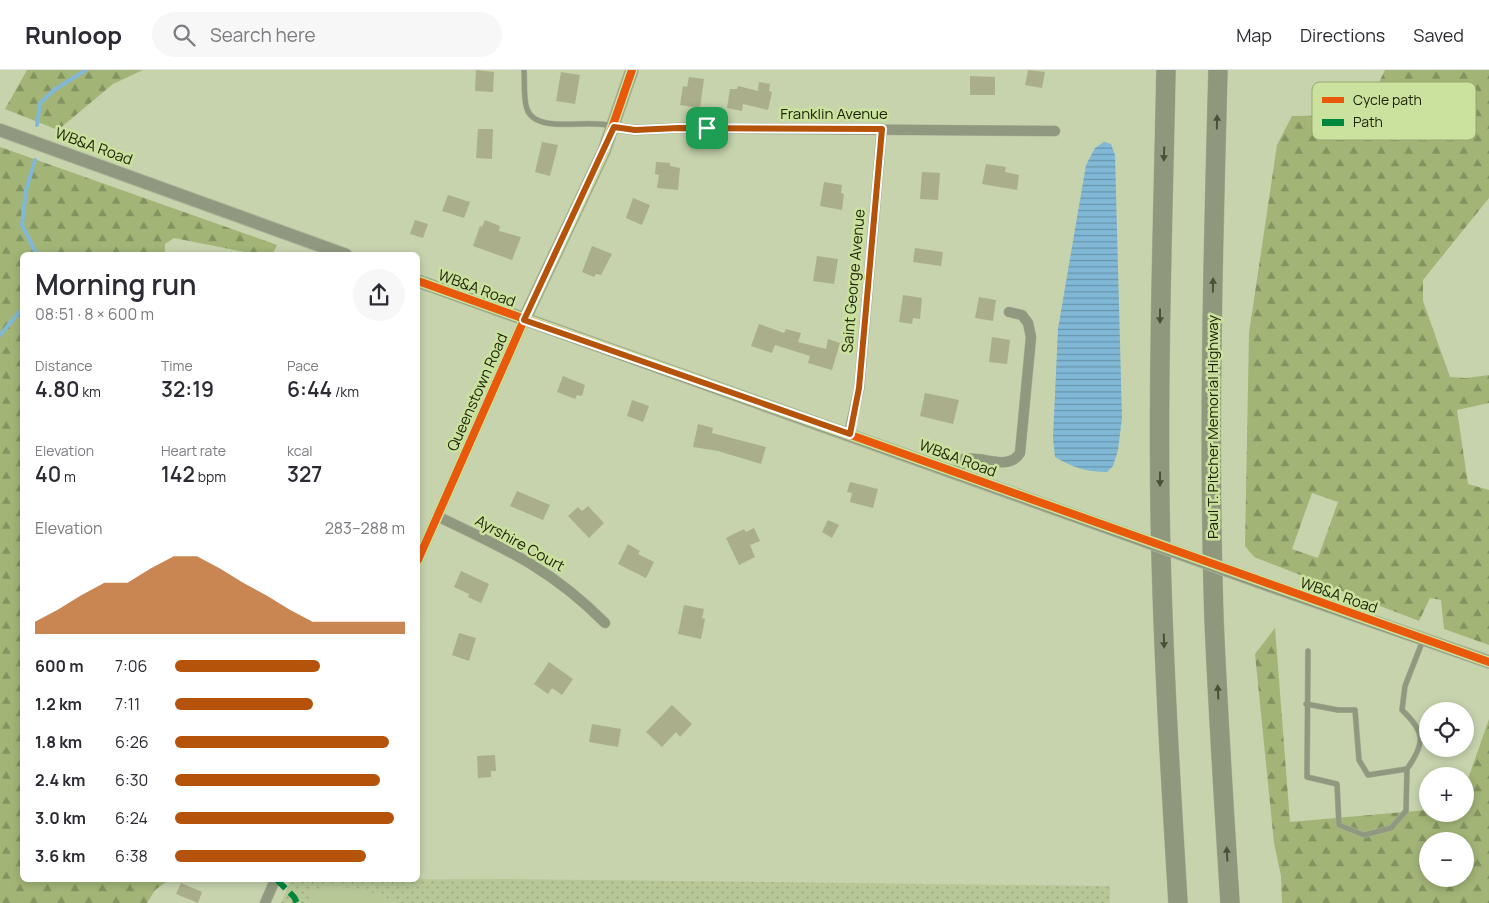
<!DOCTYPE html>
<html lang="en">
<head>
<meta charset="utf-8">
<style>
	:root { --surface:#fff; --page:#f7f7f7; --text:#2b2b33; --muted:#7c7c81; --line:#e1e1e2; --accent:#b45309 }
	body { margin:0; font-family:Manrope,sans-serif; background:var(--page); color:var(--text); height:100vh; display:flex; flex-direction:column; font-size:19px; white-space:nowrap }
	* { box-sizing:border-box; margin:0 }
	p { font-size:16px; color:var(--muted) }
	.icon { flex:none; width:28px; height:28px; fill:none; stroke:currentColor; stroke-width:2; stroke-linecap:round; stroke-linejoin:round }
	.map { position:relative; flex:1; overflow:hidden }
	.drawer { position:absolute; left:20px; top:182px; width:400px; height:630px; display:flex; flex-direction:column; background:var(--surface); border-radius:8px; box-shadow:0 2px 8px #0003 }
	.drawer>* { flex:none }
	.buttons { position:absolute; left:1419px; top:632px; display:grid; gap:10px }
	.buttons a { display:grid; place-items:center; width:55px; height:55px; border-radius:50%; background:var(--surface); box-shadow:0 2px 8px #0003; font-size:25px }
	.pin { position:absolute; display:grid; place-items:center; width:42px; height:42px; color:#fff; margin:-21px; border-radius:10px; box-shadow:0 2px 8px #0006 }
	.round { display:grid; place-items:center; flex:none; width:52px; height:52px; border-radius:26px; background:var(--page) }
	.headline { display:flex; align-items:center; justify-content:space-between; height:85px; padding:0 15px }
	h1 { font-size:28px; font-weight:600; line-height:38px }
	.stats { display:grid; grid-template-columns:repeat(3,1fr); gap:8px; height:85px; padding:5px 15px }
	.stats div { display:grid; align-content:center }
	.stats b { font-size:21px; font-weight:600 }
	.stats small { font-size:14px; font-weight:400 }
	.stats p { font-size:14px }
	.chart { height:140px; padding:10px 15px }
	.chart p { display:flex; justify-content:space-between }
	.chart svg { width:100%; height:90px; margin-top:5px; fill:var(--accent); opacity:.7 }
	ul { padding:0 15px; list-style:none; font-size:16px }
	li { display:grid; grid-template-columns:80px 60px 1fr; align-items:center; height:38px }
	li i { height:12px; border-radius:6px; background:var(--accent) }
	header { display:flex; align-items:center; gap:30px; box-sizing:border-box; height:70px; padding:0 25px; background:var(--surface); border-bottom:1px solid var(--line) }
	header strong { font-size:24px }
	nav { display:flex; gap:28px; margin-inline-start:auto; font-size:18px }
	.search { width:350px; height:45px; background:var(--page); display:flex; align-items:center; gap:12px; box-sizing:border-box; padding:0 18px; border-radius:28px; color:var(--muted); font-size:19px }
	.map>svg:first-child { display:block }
	.green { fill:url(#green-dots) }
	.forest { fill:url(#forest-firs); fill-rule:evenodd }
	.pitch { fill:#b7c796 }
	.water { fill:url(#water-rules) }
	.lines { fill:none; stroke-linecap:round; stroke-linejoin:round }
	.stream { stroke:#80b8d6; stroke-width:4 }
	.building { fill:#aaae8b }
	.service-casing { stroke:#aab396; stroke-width:6 }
	.minor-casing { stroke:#aab396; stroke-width:11 }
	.tertiary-casing { stroke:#aab396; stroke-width:14 }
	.motorway-casing { stroke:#aab396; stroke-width:20 }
	.service { stroke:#909880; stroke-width:5 }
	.minor { stroke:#909880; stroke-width:10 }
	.tertiary { stroke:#909880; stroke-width:12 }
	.motorway { stroke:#8f977c; stroke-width:19 }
	.tertiary-bridge-casing { stroke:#aab396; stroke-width:14; stroke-linecap:butt }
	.tertiary-bridge { stroke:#909880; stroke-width:12 }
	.quiet { stroke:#00873e; stroke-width:6; stroke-dasharray:12 6; stroke-linecap:butt }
	.cycleway-casing { stroke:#cbe29e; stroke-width:11 }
	.cycleway { stroke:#e8590c; stroke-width:8 }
	.oneway { fill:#495136 }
	.route-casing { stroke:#fff; stroke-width:10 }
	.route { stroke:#b45309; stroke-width:6 }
	.labels { text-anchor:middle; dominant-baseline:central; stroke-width:5; stroke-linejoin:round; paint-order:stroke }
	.street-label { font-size:15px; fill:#1b2207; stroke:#cbe29e }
	.key { fill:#cbe29e; stroke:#96a871; stroke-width:1 }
	.key-label { font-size:14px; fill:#1b2207 }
</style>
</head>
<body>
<header>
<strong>Runloop</strong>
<div class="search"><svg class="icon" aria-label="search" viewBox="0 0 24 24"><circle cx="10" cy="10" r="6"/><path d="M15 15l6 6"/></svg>Search here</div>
<nav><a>Map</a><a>Directions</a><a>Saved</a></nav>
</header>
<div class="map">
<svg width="1489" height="833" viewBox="0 0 1489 833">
	<defs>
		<pattern id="green-dots" width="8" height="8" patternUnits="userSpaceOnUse" patternTransform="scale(1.25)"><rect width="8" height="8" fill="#b7c796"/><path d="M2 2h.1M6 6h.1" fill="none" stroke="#9dab80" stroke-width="1.8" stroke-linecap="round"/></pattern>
		<pattern id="forest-firs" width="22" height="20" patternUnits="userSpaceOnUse" patternTransform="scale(1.25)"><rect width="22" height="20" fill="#a2b577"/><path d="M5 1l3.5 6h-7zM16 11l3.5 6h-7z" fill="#839360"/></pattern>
		<pattern id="water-rules" width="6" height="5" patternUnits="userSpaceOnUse" patternTransform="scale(1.25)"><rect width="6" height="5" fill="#80b8d6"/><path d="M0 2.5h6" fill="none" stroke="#6895ac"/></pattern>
	</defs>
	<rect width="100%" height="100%" fill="#c6d3ad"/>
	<path class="green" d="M509 809 1110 816V833H281L291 810Z"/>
	<path class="forest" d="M27 0H143L113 14 58 60 5 39Z
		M1385 0H1489V128L1423 210V231L1450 307 1466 308 1489 305V333L1457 340 1468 414 1489 420V575L1444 559 1441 530 1430 528 1419 551 1254 487 1245 476 1249 263 1277 75 1292 46 1357 45 1368 35ZM1312 423 1338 432 1318 488 1292 479Z
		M0 77 277 175 272 185H260L174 168 165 174V185H22V810H169L155 820 147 833H0Z
		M1275 558 1290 752 1427 740 1428 744H1465V711L1468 709 1489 649V833H1282L1281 806 1274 773 1255 584ZM1428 771H1465V809H1428Z"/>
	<path class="pitch" d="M333 816 361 819 401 833H312L311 820Z"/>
	<path class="water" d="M1104 72 1111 74 1115 85 1122 348 1118 380 1113 396 1107 402C1086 402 1072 397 1055 387L1053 368 1058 259 1086 95 1095 78Z"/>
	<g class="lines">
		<path class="stream" d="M37 55 40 33 54 20 86 0
			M35 90 26 120 22 155 37 185
			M0 265 22 239"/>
	</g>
	<path class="building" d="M476 0 494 2 493 22 475 21Z
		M1028 0 1045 2 1042 18 1025 15Z
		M561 2 580 5 575 34 556 31Z
		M970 6 995 7V25H970Z
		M689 7 704 9 700 38 680 35 683 16 687 17Z
		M759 12 770 14 769 21 772 22 768 40 743 34 742 41 727 38 730 19H737L738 16 758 21Z
		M478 59H493L492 89 476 88Z
		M542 72 558 75 550 106 535 102Z
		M656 92 670 93V96L680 98 678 120 657 118 659 105 655 104Z
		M986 94 1006 97 1005 102 1019 105 1017 120 982 114Z
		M922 102 940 103 938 130 920 129Z
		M824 112 842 115 841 123 844 124 842 140 820 136Z
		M448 125 470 132 464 148 442 141Z
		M633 128 650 135 642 155 626 148Z
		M415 150 428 154 423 168 410 164Z
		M485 150 500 156 499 161 521 167 512 190 473 176 480 156 482 157Z
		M592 176 612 184 601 205 596 204 594 207 582 202Z
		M915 178 943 182 941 196 913 192Z
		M817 186 838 189 834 214 813 211Z
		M903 225 922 228 920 249 913 248 912 254 899 252Z
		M979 227 996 230 993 251 975 248Z
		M759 254 784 263 786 259 801 263 798 272 826 279 828 269 840 273 832 300 808 293 810 286 775 275 772 283 751 276Z
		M992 267 1010 270 1007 294 989 292Z
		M563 306 585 315 582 326 577 325 575 329 557 322Z
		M925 323 959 330 953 354 920 346Z
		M632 330 649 336 643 352 627 346Z
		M698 354 713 358 712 363 766 377 761 394 718 381 693 377Z
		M850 412 878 419 873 438 850 432 852 423 847 422Z
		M517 421 550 435 543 450 510 436Z
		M588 436 604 453 589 468 568 446 578 437 582 441Z
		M828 450 839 455 832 468 822 462Z
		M754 458 760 471 750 475 755 487 739 495 726 468 744 459 746 462Z
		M628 474 640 481 638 484 654 492 646 508 618 494Z
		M461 501 489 514 481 533 468 527 469 524 454 517Z
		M684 535 704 539 702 548 705 549 701 569 678 564Z
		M459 563 476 568 469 591 452 585Z
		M549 592 573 609 562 625 552 618 548 624 534 614Z
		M672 635 692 654 680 667 676 662 662 677 646 662Z
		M592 654 621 659 618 677 589 672Z
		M495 685 496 701H491V707L478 708 477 686Z
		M181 813 202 822 198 833 176 824Z"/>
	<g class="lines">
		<defs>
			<path id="service" d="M524 0C525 12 523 28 527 39 536 65 589 48 611 56
				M1308 581 1307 707 1337 714 1339 755 1364 765 1391 758 1406 741 1407 699
				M1306 634 1338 640H1355L1359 690 1368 705 1407 699C1426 672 1425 662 1402 640L1405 616 1423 570"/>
			<path id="minor" d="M614 57 635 60 678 58 1055 61
				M849 364 859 319 882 59
				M956 402 964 389C983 385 1008 402 1020 383L1031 267 1028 253 1022 245 1009 242
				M437 446C504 478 552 499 605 553
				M418 490 524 250
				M265 833 275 810"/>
			<path id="tertiary" d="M0 60 346 185
				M418 211 1123 463
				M524 250 604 81 632 0
				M1254 510 1489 592"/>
			<path id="motorway" d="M1166 0C1163 145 1158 290 1160 436 1162 568 1170 701 1178 833
				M1218 0C1213 183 1208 366 1214 549 1218 643 1224 738 1230 833"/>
		</defs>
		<use href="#service" class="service-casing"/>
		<use href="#minor" class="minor-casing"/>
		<use href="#tertiary" class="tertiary-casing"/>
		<use href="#motorway" class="motorway-casing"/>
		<use href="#service" class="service"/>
		<use href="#minor" class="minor"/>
		<use href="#tertiary" class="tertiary"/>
		<use href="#motorway" class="motorway"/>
		<defs>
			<path id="tertiary-bridge" d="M1123 463 1254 510"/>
		</defs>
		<use href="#tertiary-bridge" class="tertiary-bridge-casing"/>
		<use href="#tertiary-bridge" class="tertiary-bridge"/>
		<path class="quiet" d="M277 810 294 827 297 833"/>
		<defs>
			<path id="cycleway" d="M418 211 1489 592
				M418 490 524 250 604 81 632 0"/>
		</defs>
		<use href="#cycleway" class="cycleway-casing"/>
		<use href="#cycleway" class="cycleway"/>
	</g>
	<defs><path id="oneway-solid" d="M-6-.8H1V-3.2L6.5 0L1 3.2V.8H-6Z" transform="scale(1.25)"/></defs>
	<g class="oneway">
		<use href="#oneway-solid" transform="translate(1217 52) rotate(-89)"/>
		<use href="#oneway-solid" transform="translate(1164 84) rotate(92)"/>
		<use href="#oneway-solid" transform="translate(1213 215) rotate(-89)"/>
		<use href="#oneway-solid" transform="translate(1160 246) rotate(90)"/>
		<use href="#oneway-solid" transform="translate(1160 409) rotate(90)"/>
		<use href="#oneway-solid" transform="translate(1164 571) rotate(88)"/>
		<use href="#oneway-solid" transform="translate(1218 622) rotate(-93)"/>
		<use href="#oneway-solid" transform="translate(1227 784) rotate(-93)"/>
	</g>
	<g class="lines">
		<defs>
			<path id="route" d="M614 57 635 60 678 58 882 59 859 318 850 364 524 250Z"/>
		</defs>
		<use href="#route" class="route-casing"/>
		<use href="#route" class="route"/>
	</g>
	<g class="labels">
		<g class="street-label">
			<text x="834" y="43">Franklin Avenue</text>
			<text transform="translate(94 76) rotate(20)">WB&amp;A Road</text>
			<text transform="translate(853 211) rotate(-85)">Saint George Avenue</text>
			<text transform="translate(477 218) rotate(20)">WB&amp;A Road</text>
			<text transform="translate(477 322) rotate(-66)">Queenstown Road</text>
			<text transform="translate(1212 357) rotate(-90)">Paul T. Pitcher Memorial Highway</text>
			<text transform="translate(958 388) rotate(20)">WB&amp;A Road</text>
			<text transform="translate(520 473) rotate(29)">Ayrshire Court</text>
			<text transform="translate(1339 525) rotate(19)">WB&amp;A Road</text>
		</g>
	</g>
	<rect x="1312" y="12" width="164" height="58" rx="8" class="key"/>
	<rect x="1322" y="27" width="22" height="6" fill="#e8590c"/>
	<rect x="1322" y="49" width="22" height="7" fill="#00873e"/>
	<g class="key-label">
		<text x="1353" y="35">Cycle path</text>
		<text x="1353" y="57">Path</text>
	</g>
</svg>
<div class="buttons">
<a><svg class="icon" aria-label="locate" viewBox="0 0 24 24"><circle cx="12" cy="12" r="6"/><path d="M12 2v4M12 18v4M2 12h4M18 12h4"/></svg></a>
<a>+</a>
<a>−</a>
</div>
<div class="pin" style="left:707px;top:58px;background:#1e9e55"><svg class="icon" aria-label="arrive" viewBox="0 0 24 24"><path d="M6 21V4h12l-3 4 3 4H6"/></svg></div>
<section class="drawer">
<div class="headline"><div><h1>Morning run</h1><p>08:51 · 8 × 600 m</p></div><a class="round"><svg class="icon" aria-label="share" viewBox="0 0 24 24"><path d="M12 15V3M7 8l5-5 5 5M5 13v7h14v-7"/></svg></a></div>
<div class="stats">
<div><p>Distance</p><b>4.80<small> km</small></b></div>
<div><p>Time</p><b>32:19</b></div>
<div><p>Pace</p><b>6:44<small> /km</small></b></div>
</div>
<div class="stats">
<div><p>Elevation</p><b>40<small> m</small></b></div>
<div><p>Heart rate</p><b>142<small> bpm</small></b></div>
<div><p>kcal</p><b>327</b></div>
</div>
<div class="chart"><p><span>Elevation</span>283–288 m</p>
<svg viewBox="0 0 160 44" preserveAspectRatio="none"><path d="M0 44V38L10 32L20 25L30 19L40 19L50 12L60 6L70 6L80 12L90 19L100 25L110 32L120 38L130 38L140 38L150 38L160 38V44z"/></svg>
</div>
<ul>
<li><b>600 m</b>7:06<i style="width:63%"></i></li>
<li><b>1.2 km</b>7:11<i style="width:60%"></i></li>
<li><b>1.8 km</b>6:26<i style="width:93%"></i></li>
<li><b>2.4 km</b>6:30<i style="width:89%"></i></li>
<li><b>3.0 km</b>6:24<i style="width:95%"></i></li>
<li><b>3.6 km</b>6:38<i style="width:83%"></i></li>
</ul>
</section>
</div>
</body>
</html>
